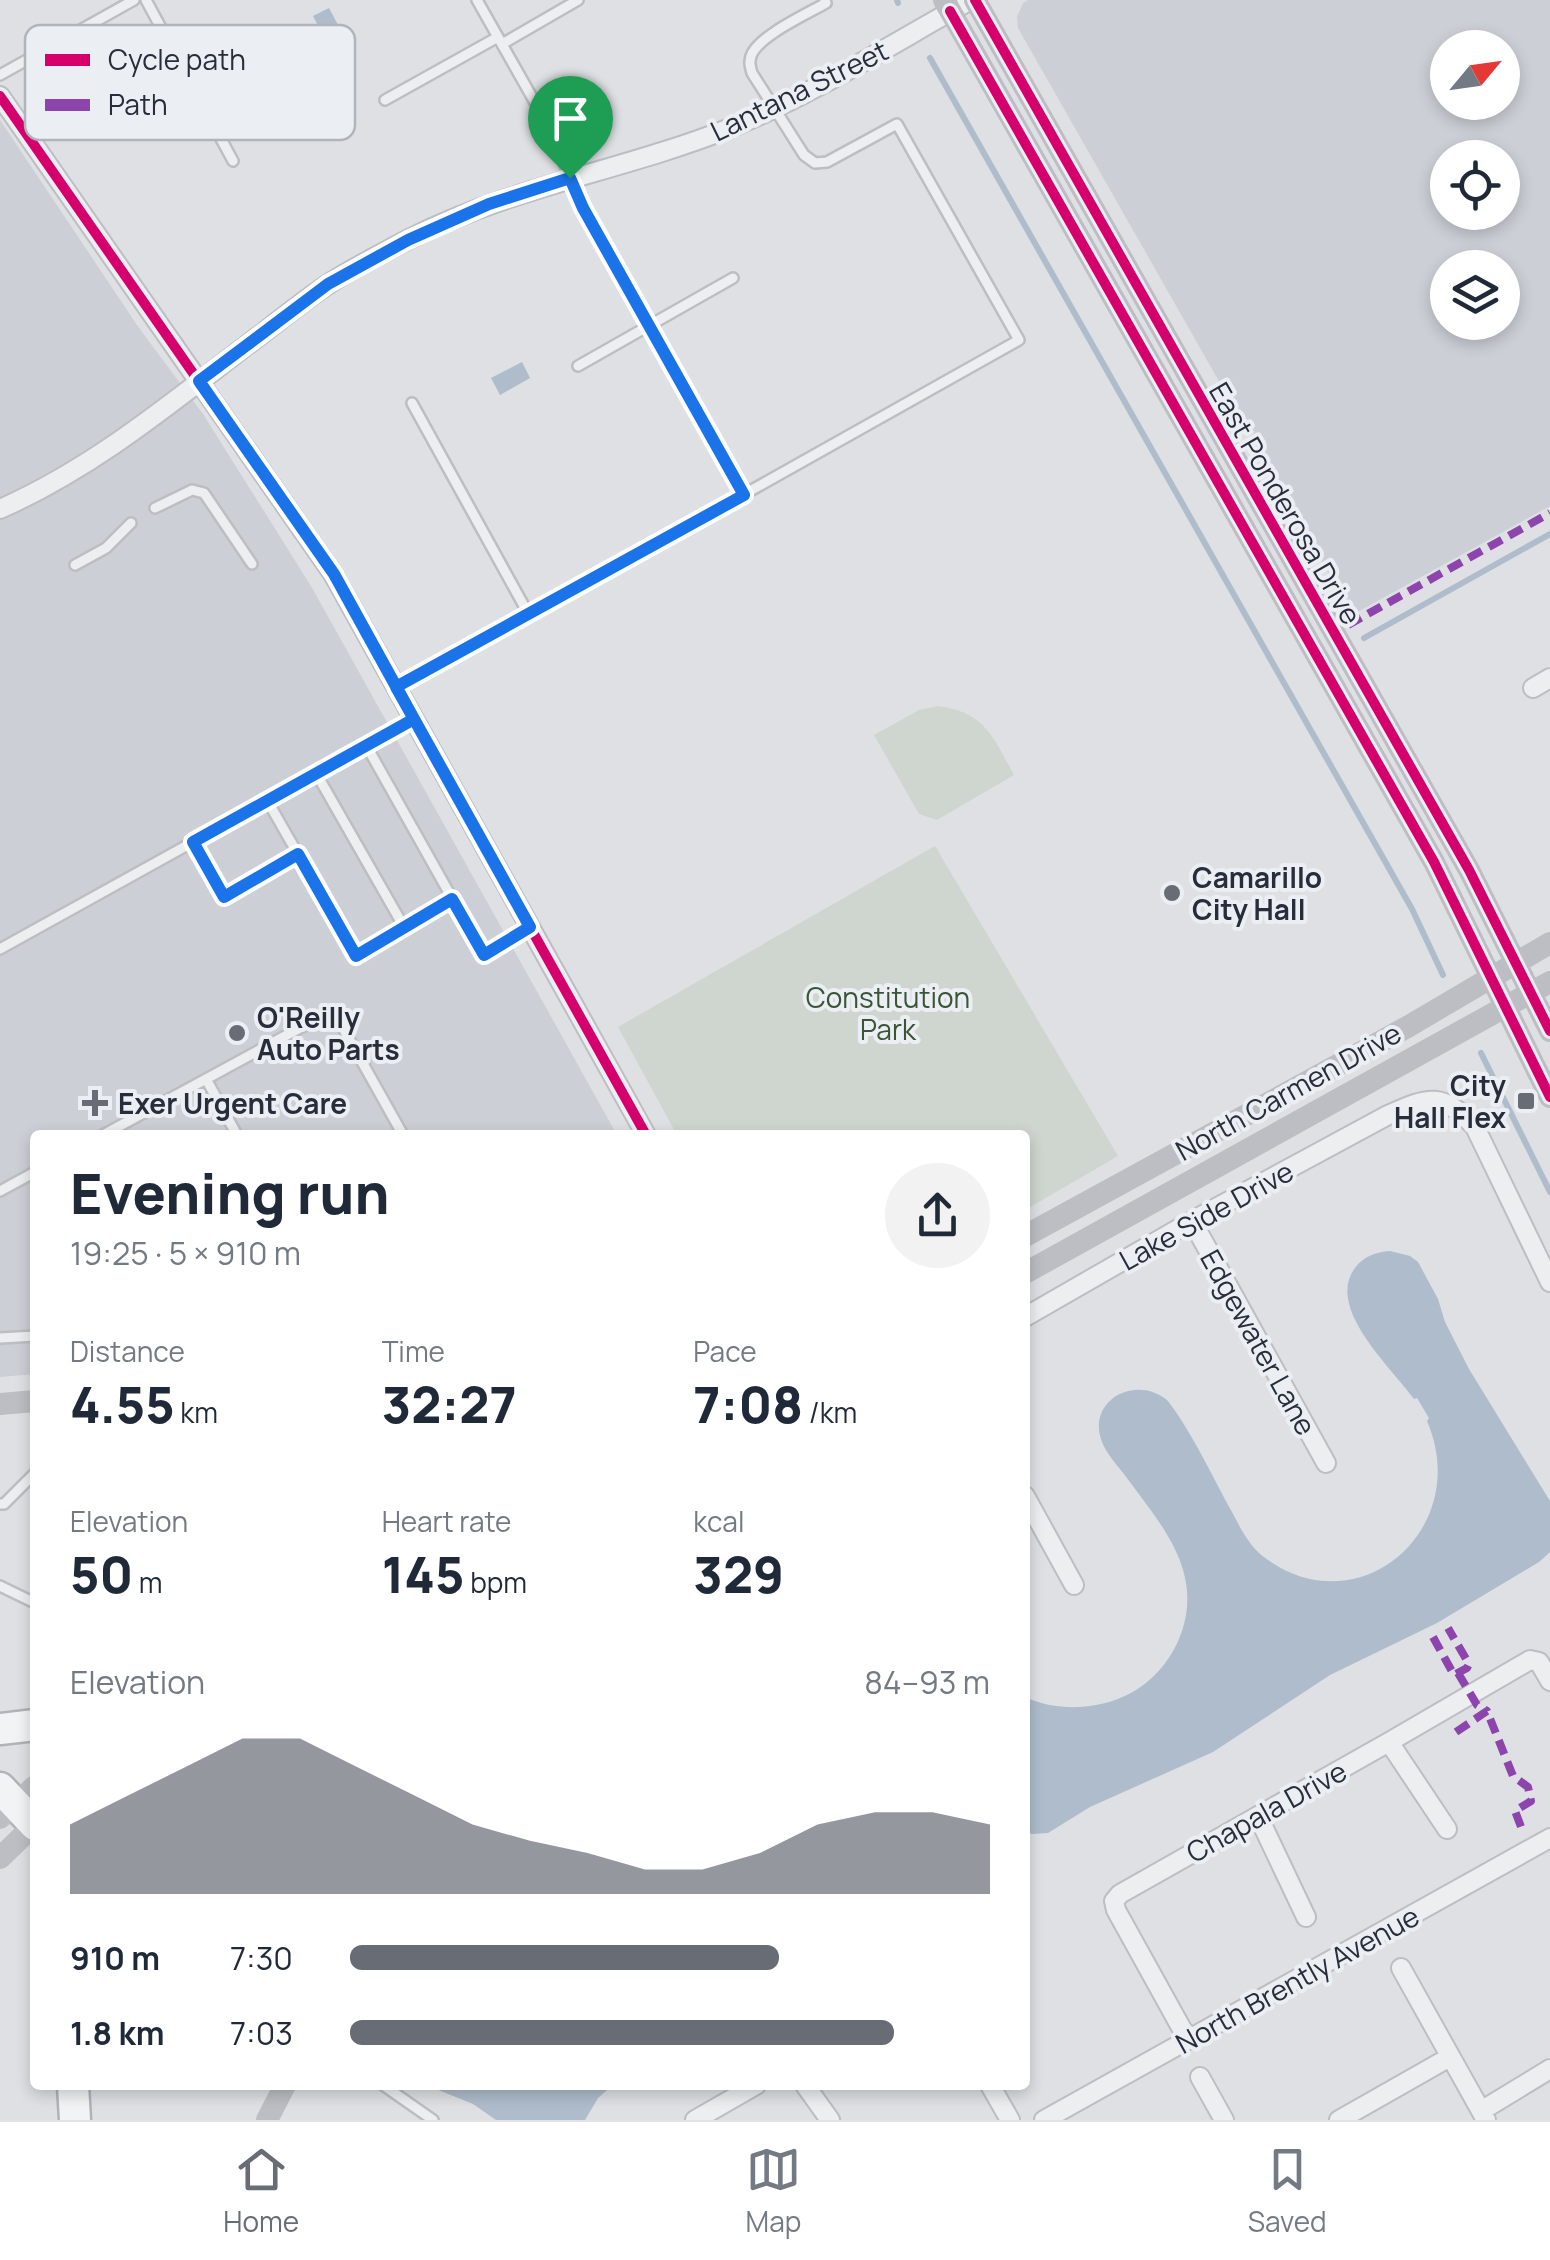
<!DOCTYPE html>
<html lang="en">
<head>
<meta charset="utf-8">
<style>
	:root { --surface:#fff; --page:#f2f2f3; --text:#1f2937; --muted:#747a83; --line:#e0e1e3; --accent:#676c75 }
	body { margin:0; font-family:Manrope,sans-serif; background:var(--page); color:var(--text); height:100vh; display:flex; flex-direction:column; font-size:38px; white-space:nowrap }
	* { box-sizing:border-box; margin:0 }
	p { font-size:32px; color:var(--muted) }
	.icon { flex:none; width:55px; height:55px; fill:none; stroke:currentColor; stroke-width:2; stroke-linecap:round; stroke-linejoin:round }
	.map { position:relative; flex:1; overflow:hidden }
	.details { position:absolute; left:30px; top:1130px; width:1000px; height:960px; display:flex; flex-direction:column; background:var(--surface); border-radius:10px; box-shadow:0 5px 15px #0003 }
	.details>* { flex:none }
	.needle { width:65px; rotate:61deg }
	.fabs { position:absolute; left:1430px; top:30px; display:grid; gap:20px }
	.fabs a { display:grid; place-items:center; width:90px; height:90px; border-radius:50%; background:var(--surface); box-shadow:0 5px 15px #0003; font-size:50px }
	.pin { position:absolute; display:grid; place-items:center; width:85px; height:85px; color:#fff; margin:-102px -42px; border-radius:50% 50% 50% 0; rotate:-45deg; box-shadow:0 0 10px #0007 }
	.pin .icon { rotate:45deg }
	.round { display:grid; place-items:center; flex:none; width:105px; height:105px; border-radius:52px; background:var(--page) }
	.summary { display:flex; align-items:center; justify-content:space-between; height:170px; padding:0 40px }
	h1 { font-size:55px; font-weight:800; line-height:75px }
	.stats { display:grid; grid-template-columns:repeat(3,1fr); gap:15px; height:170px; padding:10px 40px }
	.stats div { display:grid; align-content:center }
	.stats b { font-size:50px; font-weight:800 }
	.stats small { font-size:28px; font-weight:400 }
	.stats p { font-size:28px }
	.chart { height:280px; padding:20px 40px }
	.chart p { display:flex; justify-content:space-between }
	.chart svg { width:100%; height:180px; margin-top:10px; fill:var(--accent); opacity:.7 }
	ul { padding:0 40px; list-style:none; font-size:32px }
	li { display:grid; grid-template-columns:160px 120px 1fr; align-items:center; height:75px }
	li i { height:25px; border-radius:12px; background:var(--accent) }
	.tab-bar { display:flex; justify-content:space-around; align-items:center; height:140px; border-top:2px solid var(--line); background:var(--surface); font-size:28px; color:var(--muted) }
	.tab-bar a { display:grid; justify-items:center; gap:5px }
	.tab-bar .current { color:var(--accent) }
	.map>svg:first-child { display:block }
	.built { fill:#cccfd6; fill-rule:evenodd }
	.green { fill:#ced6cf }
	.water { fill:#aebccc }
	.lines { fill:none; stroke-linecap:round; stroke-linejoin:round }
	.stream { stroke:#aebccc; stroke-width:6 }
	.service-casing { stroke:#bcbec1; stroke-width:14 }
	.minor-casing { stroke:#bcbec1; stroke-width:22 }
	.motorway-casing { stroke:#b1b3b7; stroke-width:35 }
	.service { stroke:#edeef0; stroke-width:9 }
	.minor { stroke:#edeef0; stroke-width:18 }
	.secondary { stroke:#bcbec3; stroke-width:22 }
	.motorway { stroke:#f2f3f4; stroke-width:30 }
	.quiet { stroke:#8e44ad; stroke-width:8; stroke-dasharray:15 8; stroke-linecap:butt }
	.cycleway-casing { stroke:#ebeef3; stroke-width:16 }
	.cycleway { stroke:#d6006c; stroke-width:10 }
	.route-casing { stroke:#fff; stroke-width:20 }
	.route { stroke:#1a73e8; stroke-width:12 }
	.poi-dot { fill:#676c75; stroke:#ebeef3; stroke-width:4 }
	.labels { text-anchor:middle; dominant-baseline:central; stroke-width:8; stroke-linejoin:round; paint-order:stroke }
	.street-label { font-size:28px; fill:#272d3a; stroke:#ebeef3 }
	.poi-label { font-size:28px; font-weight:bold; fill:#272d3a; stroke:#ebeef3; text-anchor:start }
	.park-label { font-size:28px; fill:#3b5436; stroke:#ebeef3 }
	.key { fill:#ebeef3; stroke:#b0b4bc; stroke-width:2.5 }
	.key-label { font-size:28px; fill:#272d3a }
</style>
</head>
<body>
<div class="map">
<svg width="1550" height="2120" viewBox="0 0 1550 2120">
	<rect width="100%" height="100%" fill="#dee0e3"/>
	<path class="built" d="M1028 0H1550V506L1352 615 1018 28 1017 17 1023 3ZM1448 48H1502V102H1448ZM1448 158H1502V212H1448ZM1448 268H1502V322H1448Z
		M0 120 139 328 203 414 311 586 617 1135H35V1374L0 1377Z"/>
	<path class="green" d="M938 706C985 712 993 737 1014 775L937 820 919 814 874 735 919 710Z
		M935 846 1118 1156 1025 1210V1135H677L618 1027Z"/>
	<path class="water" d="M329 8 345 38 329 47 313 16Z
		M522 362 530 378 500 395 491 378Z
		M1390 1251 1410 1256 1418 1262 1438 1299 1445 1322 1469 1369 1550 1501V1552L1539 1562 1437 1623 1330 1675 1213 1752 1090 1807 1048 1833 1032 1834 1025 1832V1697C1057 1712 1098 1710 1129 1694 1154 1681 1173 1658 1182 1631 1203 1568 1158 1521 1124 1474 1116 1464 1107 1454 1102 1442 1086 1401 1135 1374 1167 1400 1191 1430 1213 1478 1232 1512 1242 1531 1250 1548 1268 1560 1362 1626 1473 1527 1427 1421L1429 1418 1417 1398 1414 1399C1392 1368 1325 1308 1355 1268 1364 1256 1376 1252 1390 1251Z
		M426 2085H613L598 2098 585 2120H496L473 2104Z"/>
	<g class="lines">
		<path class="stream" d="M897 0 898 3
			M930 58 1412 909 1443 975
			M1364 638 1550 534
			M1481 1053 1550 1192"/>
		<defs>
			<path id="service" d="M146 0 233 161
				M477 0 550 129 583 208 744 495
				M502 44 578 0
				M0 75 134 0
				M385 100 498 37
				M578 366 733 278
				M412 403 529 615
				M155 508 192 490 204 493 252 564
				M75 565 106 548 131 523
				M396 687 529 615 1019 340 897 124 827 162 815 163 804 155 752 73C750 65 749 64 751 56 758 36 807 14 826 3L825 0
				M366 745 484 955 531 927
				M316 773 404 927 452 899
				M267 800 356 956 404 927
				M193 841 224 897 298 854
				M0 949 415 719
				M206 1079 237 1135
				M103 1135 333 1010 403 1135
				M0 1191 35 1172
				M0 1338 35 1336
				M0 1504H4L35 1473
				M0 1586 35 1603
				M383 2085 433 2120"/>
			<path id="minor" d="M0 96 333 574 646 1135
				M0 509C98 466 178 397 263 333 285 316 307 298 330 283 355 267 382 253 409 239 511 187 625 170 730 128 814 94 892 44 971 0
				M1533 688 1550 678
				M1192 1221 1326 1463
				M1025 1317 1192 1221 1388 1115C1430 1096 1442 1092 1475 1127L1550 1282
				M1025 1496 1074 1585
				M1389 1742 1447 1829
				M1258 1816 1306 1917
				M1401 1968 1486 2120
				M1188 2040 1116 1910 1114 1901 1120 1894 1389 1742 1530 1660 1539 1662 1550 1681
				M1200 2077 1224 2120
				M805 2085 830 2120
				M990 2085 1010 2120
				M1481 2111 1550 2069
				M695 2120 756 2085
				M1044 2120 1550 1838
				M1339 2120 1450 2057"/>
			<path id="motorway" d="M0 1729 35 1725
				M0 1788 35 1825
				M73 2085 75 2120"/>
		</defs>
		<use href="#service" class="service-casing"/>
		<use href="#minor" class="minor-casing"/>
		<use href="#motorway" class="motorway-casing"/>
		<use href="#service" class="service"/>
		<use href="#minor" class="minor"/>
		<path class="secondary" d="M944 0 1434 862 1550 1097
			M975 0 1469 870 1550 1031
			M1025 1236 1409 1026 1550 943
			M1025 1273 1550 982
			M0 1404 35 1401
			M0 1818 35 1786
			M0 1858 35 1824
			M267 2120 285 2085"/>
		<use href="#motorway" class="motorway"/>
		<path class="quiet" d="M1348 625 1550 513
			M1433 1637 1454 1675 1467 1668 1469 1664 1448 1628
			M1458 1673 1477 1705 1487 1711
			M1456 1732 1487 1711 1513 1776 1528 1787 1531 1801 1515 1811 1523 1832"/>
		<defs>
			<path id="cycleway" d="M975 0 1469 870 1550 1031
				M950 11 1434 862 1550 1097
				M0 96 333 574 646 1135"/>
		</defs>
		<use href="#cycleway" class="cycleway-casing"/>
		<use href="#cycleway" class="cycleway"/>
	</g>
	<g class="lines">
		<defs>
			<path id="route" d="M570 178 489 204 408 240 328 284 199 381 334 574 414 719 193 842 224 897 298 854 356 956 452 899 484 955 530 927 414 719 396 687 744 495 583 208 570 178"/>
		</defs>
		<use href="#route" class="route-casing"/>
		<use href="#route" class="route"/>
	</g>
	<g class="poi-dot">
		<circle cx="1172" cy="893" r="10"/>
		<circle cx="237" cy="1033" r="10"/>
		<rect x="1516" y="1091" width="20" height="20" rx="5"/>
		<path d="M90 1088h10v10h10v10h-10v10h-10v-10h-10v-10h10z"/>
	</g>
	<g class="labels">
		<g class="street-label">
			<text transform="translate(799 90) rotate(-26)">Lantana Street</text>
			<text transform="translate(1286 503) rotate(60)">East Ponderosa Drive</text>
			<text transform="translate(1288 1091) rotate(-29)">North Carmen Drive</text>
			<text transform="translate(1206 1215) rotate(-29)">Lake Side Drive</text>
			<text transform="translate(1259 1342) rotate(61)">Edgewater Lane</text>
			<text transform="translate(1266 1811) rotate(-29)">Chapala Drive</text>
			<text transform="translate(1297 1979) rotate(-29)">North Brently Avenue</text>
		</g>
		<g class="poi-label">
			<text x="1192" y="877">Camarillo<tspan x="1192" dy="32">City Hall</tspan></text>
			<text x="257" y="1017">O'Reilly<tspan x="257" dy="32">Auto Parts</tspan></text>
			<text x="1506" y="1085" text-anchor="end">City<tspan x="1506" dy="32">Hall Flex</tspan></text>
			<text x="118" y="1103">Exer Urgent Care</text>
		</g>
		<g class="park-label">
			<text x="888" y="997">Constitution<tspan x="888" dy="32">Park</tspan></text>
		</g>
	</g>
	<rect x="25" y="25" width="330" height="115" rx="15" class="key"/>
	<rect x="45" y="54" width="45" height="12" fill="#d6006c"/>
	<rect x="45" y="99" width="45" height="12" fill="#8e44ad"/>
	<g class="key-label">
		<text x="108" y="70">Cycle path</text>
		<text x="108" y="115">Path</text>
	</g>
</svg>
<div class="fabs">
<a><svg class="needle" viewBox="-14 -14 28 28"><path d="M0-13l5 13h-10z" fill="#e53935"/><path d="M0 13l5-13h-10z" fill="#747a83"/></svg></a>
<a><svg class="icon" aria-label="locate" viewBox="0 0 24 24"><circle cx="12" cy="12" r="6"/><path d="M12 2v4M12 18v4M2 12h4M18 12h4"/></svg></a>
<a><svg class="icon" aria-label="layers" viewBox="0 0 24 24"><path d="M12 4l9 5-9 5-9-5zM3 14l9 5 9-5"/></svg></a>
</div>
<div class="pin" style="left:570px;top:178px;background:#1e9e55"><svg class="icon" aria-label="arrive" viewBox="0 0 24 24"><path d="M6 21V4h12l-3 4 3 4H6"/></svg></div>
<section class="details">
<div class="summary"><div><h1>Evening run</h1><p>19:25 · 5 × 910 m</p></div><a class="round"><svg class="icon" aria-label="share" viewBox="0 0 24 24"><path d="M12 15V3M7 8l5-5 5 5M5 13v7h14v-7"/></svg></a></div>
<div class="stats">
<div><p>Distance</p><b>4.55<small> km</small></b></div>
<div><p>Time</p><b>32:27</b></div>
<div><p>Pace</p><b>7:08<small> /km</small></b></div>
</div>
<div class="stats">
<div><p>Elevation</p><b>50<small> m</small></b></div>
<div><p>Heart rate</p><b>145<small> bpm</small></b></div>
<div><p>kcal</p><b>329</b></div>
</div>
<div class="chart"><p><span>Elevation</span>84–93 m</p>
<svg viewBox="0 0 160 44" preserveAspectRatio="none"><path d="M0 44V27L10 20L20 13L30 6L40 6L50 13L60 20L70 27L80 31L90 34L100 38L110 38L120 34L130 27L140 24L150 24L160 27V44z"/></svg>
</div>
<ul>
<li><b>910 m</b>7:30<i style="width:67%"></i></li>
<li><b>1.8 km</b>7:03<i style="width:85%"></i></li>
</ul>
</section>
</div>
<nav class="tab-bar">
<a class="current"><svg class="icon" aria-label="home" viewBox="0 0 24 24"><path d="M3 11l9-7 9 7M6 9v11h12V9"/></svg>Home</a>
<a><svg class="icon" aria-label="map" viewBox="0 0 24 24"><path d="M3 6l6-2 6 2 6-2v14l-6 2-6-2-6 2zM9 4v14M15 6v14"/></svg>Map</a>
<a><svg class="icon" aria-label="saved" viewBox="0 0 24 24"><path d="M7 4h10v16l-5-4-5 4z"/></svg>Saved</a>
</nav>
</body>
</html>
